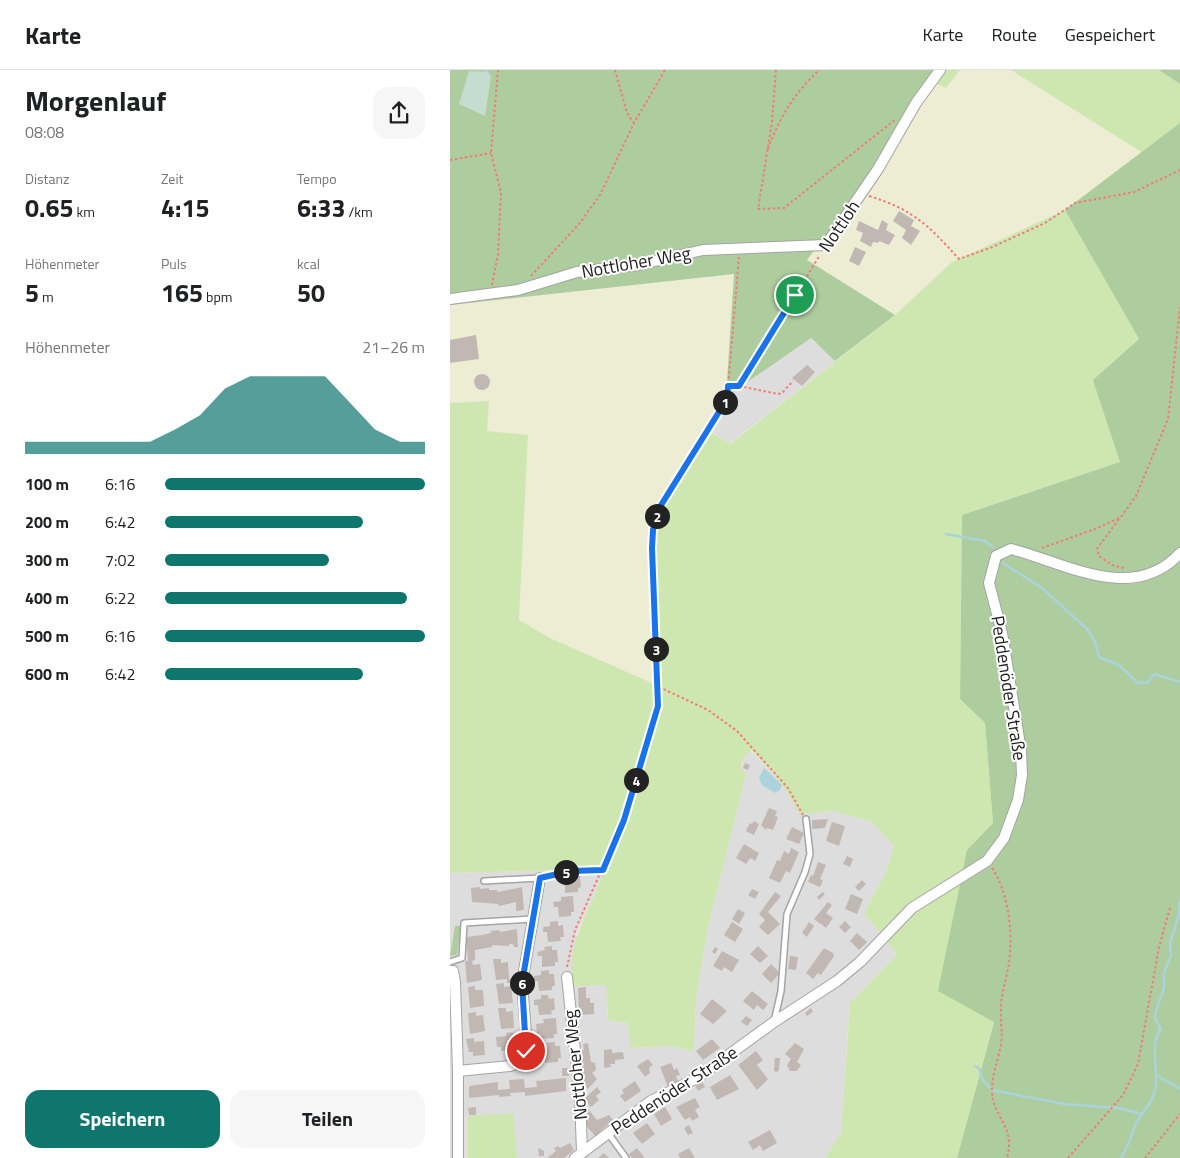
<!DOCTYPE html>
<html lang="de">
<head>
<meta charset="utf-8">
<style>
	:root { --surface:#fff; --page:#f6f6f6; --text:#202124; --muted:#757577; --line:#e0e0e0; --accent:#0f766e }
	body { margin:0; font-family:"Titillium Web",sans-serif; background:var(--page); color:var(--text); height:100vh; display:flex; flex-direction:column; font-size:19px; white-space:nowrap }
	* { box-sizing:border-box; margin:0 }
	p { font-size:16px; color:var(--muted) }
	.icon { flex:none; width:28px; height:28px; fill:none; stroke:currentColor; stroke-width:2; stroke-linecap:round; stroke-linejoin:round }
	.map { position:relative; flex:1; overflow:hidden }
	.drawer { display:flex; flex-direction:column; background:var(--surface); width:450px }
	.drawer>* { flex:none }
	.pin { position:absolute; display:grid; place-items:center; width:42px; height:42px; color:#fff; margin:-21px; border:2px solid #fff; border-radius:50%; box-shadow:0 1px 5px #0007 }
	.km { position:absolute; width:25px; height:25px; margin:-12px; border-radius:50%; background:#222; color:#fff; font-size:14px; line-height:25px; text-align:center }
	.round { display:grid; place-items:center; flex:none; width:52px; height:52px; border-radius:15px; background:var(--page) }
	.headline { display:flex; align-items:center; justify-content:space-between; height:85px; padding:0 25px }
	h1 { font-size:28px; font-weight:700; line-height:38px }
	.stats { display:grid; grid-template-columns:repeat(3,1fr); gap:8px; height:85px; padding:5px 25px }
	.stats div { display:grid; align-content:center }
	.stats b { font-size:25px; font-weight:700 }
	.stats small { font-size:14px; font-weight:400 }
	.stats p { font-size:14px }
	.chart { height:140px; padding:10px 25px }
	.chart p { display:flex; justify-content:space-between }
	.chart svg { width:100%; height:90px; margin-top:5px; fill:var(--accent); opacity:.7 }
	.button { display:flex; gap:10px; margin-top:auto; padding:10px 25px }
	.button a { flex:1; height:58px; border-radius:15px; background:var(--accent); color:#fff; font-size:20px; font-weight:700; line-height:58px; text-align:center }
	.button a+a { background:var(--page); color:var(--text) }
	ul { padding:0 25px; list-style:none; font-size:16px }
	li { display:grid; grid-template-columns:80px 60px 1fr; align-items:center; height:38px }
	li i { height:12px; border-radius:6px; background:var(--accent) }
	header { display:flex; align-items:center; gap:30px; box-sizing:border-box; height:70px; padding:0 25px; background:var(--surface); border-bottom:1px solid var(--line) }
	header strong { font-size:24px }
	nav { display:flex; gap:28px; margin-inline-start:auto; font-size:18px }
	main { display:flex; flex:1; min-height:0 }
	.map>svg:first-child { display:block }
	.residential { fill:#dedddd }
	.farmland { fill:#ededd4 }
	.grass { fill:#cee7b0 }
	.forest { fill:#aecd9e }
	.wetland { fill:#c5ddd1 }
	.parking { fill:#e0e0e0 }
	.water { fill:#aad3db }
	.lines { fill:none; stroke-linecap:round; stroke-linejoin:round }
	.stream { stroke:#aad3db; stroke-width:2.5 }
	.building { fill:#c1b8b4 }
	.service-casing { stroke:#a4a4a4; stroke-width:8 }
	.minor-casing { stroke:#a4a4a4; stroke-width:12 }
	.path { stroke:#f37b75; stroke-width:2; stroke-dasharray:2.5 2.5; stroke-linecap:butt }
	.service { stroke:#fff; stroke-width:5 }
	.minor { stroke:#fff; stroke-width:10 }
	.route-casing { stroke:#fff; stroke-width:10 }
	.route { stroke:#1a73e8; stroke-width:6 }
	.labels { text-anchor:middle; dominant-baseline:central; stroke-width:4; stroke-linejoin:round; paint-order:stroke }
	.street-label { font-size:18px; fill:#202020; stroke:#fff }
</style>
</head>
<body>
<header>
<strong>Karte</strong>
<nav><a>Karte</a><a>Route</a><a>Gespeichert</a></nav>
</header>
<main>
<section class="drawer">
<div class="headline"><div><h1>Morgenlauf</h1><p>08:08</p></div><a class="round"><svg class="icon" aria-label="share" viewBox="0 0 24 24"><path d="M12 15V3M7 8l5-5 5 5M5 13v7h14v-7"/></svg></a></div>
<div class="stats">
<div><p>Distanz</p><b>0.65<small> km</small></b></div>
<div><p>Zeit</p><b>4:15</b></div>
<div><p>Tempo</p><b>6:33<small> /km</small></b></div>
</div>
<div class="stats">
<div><p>Höhenmeter</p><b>5<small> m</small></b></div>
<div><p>Puls</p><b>165<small> bpm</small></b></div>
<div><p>kcal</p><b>50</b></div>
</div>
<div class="chart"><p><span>Höhenmeter</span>21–26 m</p>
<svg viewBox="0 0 160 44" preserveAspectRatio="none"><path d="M0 44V38L10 38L20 38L30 38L40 38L50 38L60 32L70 25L80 12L90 6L100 6L110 6L120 6L130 19L140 32L150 38L160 38V44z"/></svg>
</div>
<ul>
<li><b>100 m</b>6:16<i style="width:100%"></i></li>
<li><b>200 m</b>6:42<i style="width:76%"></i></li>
<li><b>300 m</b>7:02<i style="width:63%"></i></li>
<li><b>400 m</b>6:22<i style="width:93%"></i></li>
<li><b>500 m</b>6:16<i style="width:100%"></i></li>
<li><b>600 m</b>6:42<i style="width:76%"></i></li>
</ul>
<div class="button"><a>Speichern</a><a>Teilen</a></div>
</section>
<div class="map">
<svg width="730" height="1088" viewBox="0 0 730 1088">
	<rect width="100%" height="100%" fill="#f0ede7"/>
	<path class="residential" d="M360 268 386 291 279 374 260 360 280 324Z
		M300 680 329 710 350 743 383 741 421 751 444 776 435 804 414 843 447 884 400 933 391 1063 375 1088H0V803L156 799 126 865 156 915 158 950 178 953 180 978 222 976 243 982 247 922 257 862 295 704 291 699 292 689Z"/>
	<path class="farmland" d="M510 0H561L693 83 615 140 502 192 445 245 356 190 412 118 479 11 496 18Z
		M284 204 276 327 211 441 204 478 212 617 102 569 69 550 78 366 37 361 39 331 0 333V235Z"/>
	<path class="grass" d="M493 0H510L496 18 483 12Z
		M561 0H709L730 14V54L693 83Z
		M615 140 689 269 644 310 671 392 512 445 510 629 535 653 543 753 517 780 544 951 507 1088H375L391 1063 400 933 447 884 414 843 435 804 444 776 421 751 383 741 350 744 329 710 301 680 292 689 291 699 296 704 257 862 247 922 243 982 222 976 180 978 178 953 158 950 156 915 122 916C117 869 140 841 155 799L0 803V333L39 331 37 361 78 365 69 550 102 569 211 617 204 461 211 441 258 360 280 374 445 245 502 192Z
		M63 1043 67 1088H18V1046Z"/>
	<path class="forest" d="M0 0H487L412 118 357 190 445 245 385 291 361 268 276 327 284 204 0 235Z
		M709 0H730V14Z
		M730 53V1088H507L544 952 488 921 517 780 543 753 535 653 510 629 512 445 670 392 643 310 689 269 615 140Z
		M5 856H11L7 885 0 886Z"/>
	<path class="wetland" d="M19 1 38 2 41 6 35 46 9 34Z"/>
	<path class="parking" d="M10 1046H18V1088H11Z"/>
	<path class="water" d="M314 698 332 715 330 720 325 723 312 715 309 708Z"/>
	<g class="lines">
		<path class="stream" d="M35 0 38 2
			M496 464 535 471 543 477
			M553 493 592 518 637 559 645 572 649 587 669 595 688 613 698 612 704 604 730 612
			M525 996 529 998 532 1009 542 1020 614 1034 668 1038 692 1044
			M706 1005 730 1019
			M671 1088C678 1078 680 1068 685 1056 690 1043 703 1034 705 1020 710 999 698 978 711 959L705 948 706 941 714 918V902L721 886 720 873 729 845 730 830"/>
	</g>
	<path class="building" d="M449 141 464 150 461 156 470 161 461 175 452 168 456 160 443 151Z
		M432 150 438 154 436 160 445 165 439 175 429 171 428 173 423 172 421 177 410 171 413 163 406 160 409 151 428 160Z
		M405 177 416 182 409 196 399 191Z
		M26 265 29 289 0 293V270Z
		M357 295 365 302 352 316 342 308Z
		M24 312a8 8 0 1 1 16 0a8 8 0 1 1-16 0Z
		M295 693 300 695 298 700 293 698Z
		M319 738 327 741 325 746 328 747 323 760 317 758 316 760 311 755Z
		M378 749 375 758 362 759V750Z
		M304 751 309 754 304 765 296 761 300 753 302 754Z
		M382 752 395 756 389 776 376 771Z
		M342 757 354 763 349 774 336 769Z
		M294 774 309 783 305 791 300 788 296 794 286 788Z
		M341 778 349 782 340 803 336 801 330 813 319 808 327 790 330 791 334 781 339 784Z
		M397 786 403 789 400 797 393 794Z
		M368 792 376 795 370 809 373 810 370 817 358 812 361 805 363 806Z
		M117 802H125V806H130L131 817 128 818V822L115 823V812H111L110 808 118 806Z
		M412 810 416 814 409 821 405 817Z
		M30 817V819L39 818V820H47L48 822 72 817 74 840 66 841V832L49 836 48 834 22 832 21 818Z
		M302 819 309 822 305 829 298 825Z
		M325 822 331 826 318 842 330 854 318 865 309 857 315 850 309 844Z
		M373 822 375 824 369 830 367 827Z
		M401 824 413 829 407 844 395 839Z
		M123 826 124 842H121V846L109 847 108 837H104L103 832 111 831V827Z
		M378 832 382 835 376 843 383 848 376 858 364 849Z
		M288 839 295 843 289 854 282 849Z
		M108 851V856L113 855 114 867H110L111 871 98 872 97 862H93V857L100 856V852Z
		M395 851 401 857 395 863 389 857Z
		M282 852 293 859 285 872 274 865Z
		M359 852 364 856 357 867 352 863Z
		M67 859 68 877H64L63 874H59V876L42 875V877L25 880V890L22 891 23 895 30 894 32 910 17 913 15 891H18L16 867 32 865 41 863V861L49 860 50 862Z
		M407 863 417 872 409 880 400 871Z
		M102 876V880H107L108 892H105V896L92 897V886H88L87 882 95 880 94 877Z
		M308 876 318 886 310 893 300 884Z
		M265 877 268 879 265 884 262 882Z
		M374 878 383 883 384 886 371 905 368 903 363 909 356 903Z
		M272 881 289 890 282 902 274 897 272 901 263 896Z
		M340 886 348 887 346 900 338 899Z
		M43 889H51V893L58 892 59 909 67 908 68 912 57 913V909L46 910Z
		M321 894 330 903 321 913 312 904Z
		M99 900V904H104L105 916H102V920L89 921 88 911H84V906L91 905V901Z
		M54 913V917L61 916 63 933 49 934 46 914Z
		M25 916V920H33L34 936 20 938 18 917Z
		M136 917V928H140V933H144V944L129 945 128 918Z
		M302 921 318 934 313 940 307 935 304 940 293 931Z
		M91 925H98L99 929 104 928 105 940H101L102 944 89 945 88 935H84V930L91 929Z
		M262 929 277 941 263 954 250 944Z
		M48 938H56V942L63 941 64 958 51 959Z
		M361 938 363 942 357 946 355 943Z
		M26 942V946L33 945 35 961 20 964 18 943Z
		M296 946 302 950 297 956 291 952Z
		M106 948 107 964H104V968L91 969V964H87L86 954 94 953 93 949Z
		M63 962V980L51 981V977H47L46 967 56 966V963Z
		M24 968V972L34 971 35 985 23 986V982H19L16 969Z
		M262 969 270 978 253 990 246 981Z
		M105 972V976H110L111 988H108V992L95 993V982L91 983 90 978 98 977 97 973Z
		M138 973 141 992 145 993 146 1000 142 1003 147 1009 138 1019 132 1011 127 981 134 980 133 974Z
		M345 973 354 979 347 992 351 995 347 1001H340L337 995 341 989 335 984Z
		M162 979V983L173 982 174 989 165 990V994H160L161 997 154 998V980Z
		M306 981 313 990 307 995 318 1009 307 1020 288 995Z
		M325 988H330L329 1000 327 1002 324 1001Z
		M198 989 203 995 199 998 200 1003 195 1007 187 996Z
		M221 993 224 1000 227 998 230 1005 226 1006 229 1013 218 1017 210 997Z
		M112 998H120L119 1006H112Z
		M280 1005 289 1019 267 1030 260 1017Z
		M116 1008V1021L75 1026V1022L60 1023 61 1026 49 1027V1025L19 1028V1016L48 1012V1020L60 1019 59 1010 74 1009 75 1018 87 1017 86 1011Z
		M185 1011 191 1021 175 1032 170 1026 174 1023 172 1020Z
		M252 1011 255 1017 248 1021 245 1015Z
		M147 1017 151 1022 146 1026 149 1030 141 1037 134 1029Z
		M245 1028 250 1037 245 1040 249 1047 242 1051 240 1047 235 1050 226 1037Z
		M26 1037V1045H19L18 1038Z
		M215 1037 222 1049 211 1056 204 1044Z
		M138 1039 147 1050 159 1045 163 1050 145 1066 133 1052 138 1047 134 1043Z
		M197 1053 205 1064 192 1074 183 1063Z
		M239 1055 243 1063 238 1065 234 1058Z
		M320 1060 327 1073 313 1081 310 1075 303 1080 298 1072Z
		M120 1073 124 1080 114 1088H97L106 1081 104 1078 108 1076 110 1078Z
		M88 1078 94 1081V1086H89Z
		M187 1078 194 1087 193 1088H182L179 1084Z
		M239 1078 245 1088H230L228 1084Z
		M154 1083 159 1088H148Z"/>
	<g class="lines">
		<defs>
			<path id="service" d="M34 811 90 808
				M0 892 12 888 14 853 82 849
				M324 952 331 921 337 844 355 802 360 784 356 749
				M158 1063 176 1088"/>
			<path id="minor" d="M0 229 68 220 127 202 188 195 253 180 376 175 428 99 466 33 490 0
				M0 901H3L5 912 8 1001V1088
				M117 907 130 1026 132 1082
				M8 1001 60 996 72 992 77 976 72 913 90 808
				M125 1088 201 1031 247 1008 324 952 387 911 410 892 462 838 537 791 554 768 568 730 572 705 571 681 552 563 539 513 546 486 561 479C613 492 683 535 730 483"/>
		</defs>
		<use href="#service" class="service-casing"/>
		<use href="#minor" class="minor-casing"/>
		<path class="path" d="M165 0 177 43 184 53
			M326 0 322 52 308 139 334 138 446 49
			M318 79C330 46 344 24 369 0
			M0 90 41 83
			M419 126C464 140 478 155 509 189L540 178 595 153 625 133 684 122 730 100
			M81 206 129 154 150 125 184 53 215 0
			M42 215 48 184 51 123 41 83 48 0
			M278 316H289L370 185
			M289 316 328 324 332 323 343 311
			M669 449 647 479 649 486 662 495 674 498
			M592 478 645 459 671 447 686 426 718 349 730 237
			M209 617 258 640 287 661 338 718 353 745
			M542 798C559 824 563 862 559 893 557 908 551 922 551 938 550 951 553 962 551 975 548 991 542 1004 542 1020 542 1048 566 1055 557 1088
			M100 807 121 801 152 800
			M117 897 125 860 174 749 208 636 203 460 208 440 277 329 289 187
			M618 1088 673 1025 688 994 709 877 720 838
			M695 1088 730 1044"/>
		<use href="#service" class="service"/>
		<use href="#minor" class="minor"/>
	</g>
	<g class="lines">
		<defs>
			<path id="route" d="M76 981 72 913 90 808 121 801 153 800 174 750 208 636 202 478 203 460 208 440 277 329 278 316H289L345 225"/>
		</defs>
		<use href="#route" class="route-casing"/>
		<use href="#route" class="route"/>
	</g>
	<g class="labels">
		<g class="street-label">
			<text transform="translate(389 156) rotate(-56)">Nottloh</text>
			<text transform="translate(186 192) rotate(-10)">Nottloher Weg</text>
			<text transform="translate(559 618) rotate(81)">Peddenöder Straße</text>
			<text transform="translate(125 995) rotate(-96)">Nottloher Weg</text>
			<text transform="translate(224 1020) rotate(-33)">Peddenöder Straße</text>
		</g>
	</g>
</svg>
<div class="pin" style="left:345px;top:225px;background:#1e9e55"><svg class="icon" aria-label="arrive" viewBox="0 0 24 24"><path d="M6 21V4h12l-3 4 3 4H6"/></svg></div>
<div class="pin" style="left:76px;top:981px;background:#d93025"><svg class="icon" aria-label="check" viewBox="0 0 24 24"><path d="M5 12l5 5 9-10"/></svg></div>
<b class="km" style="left:275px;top:332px">1</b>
<b class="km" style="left:207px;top:446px">2</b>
<b class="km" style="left:206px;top:579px">3</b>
<b class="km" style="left:186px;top:710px">4</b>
<b class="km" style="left:116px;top:802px">5</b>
<b class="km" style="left:72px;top:913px">6</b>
</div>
</main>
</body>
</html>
